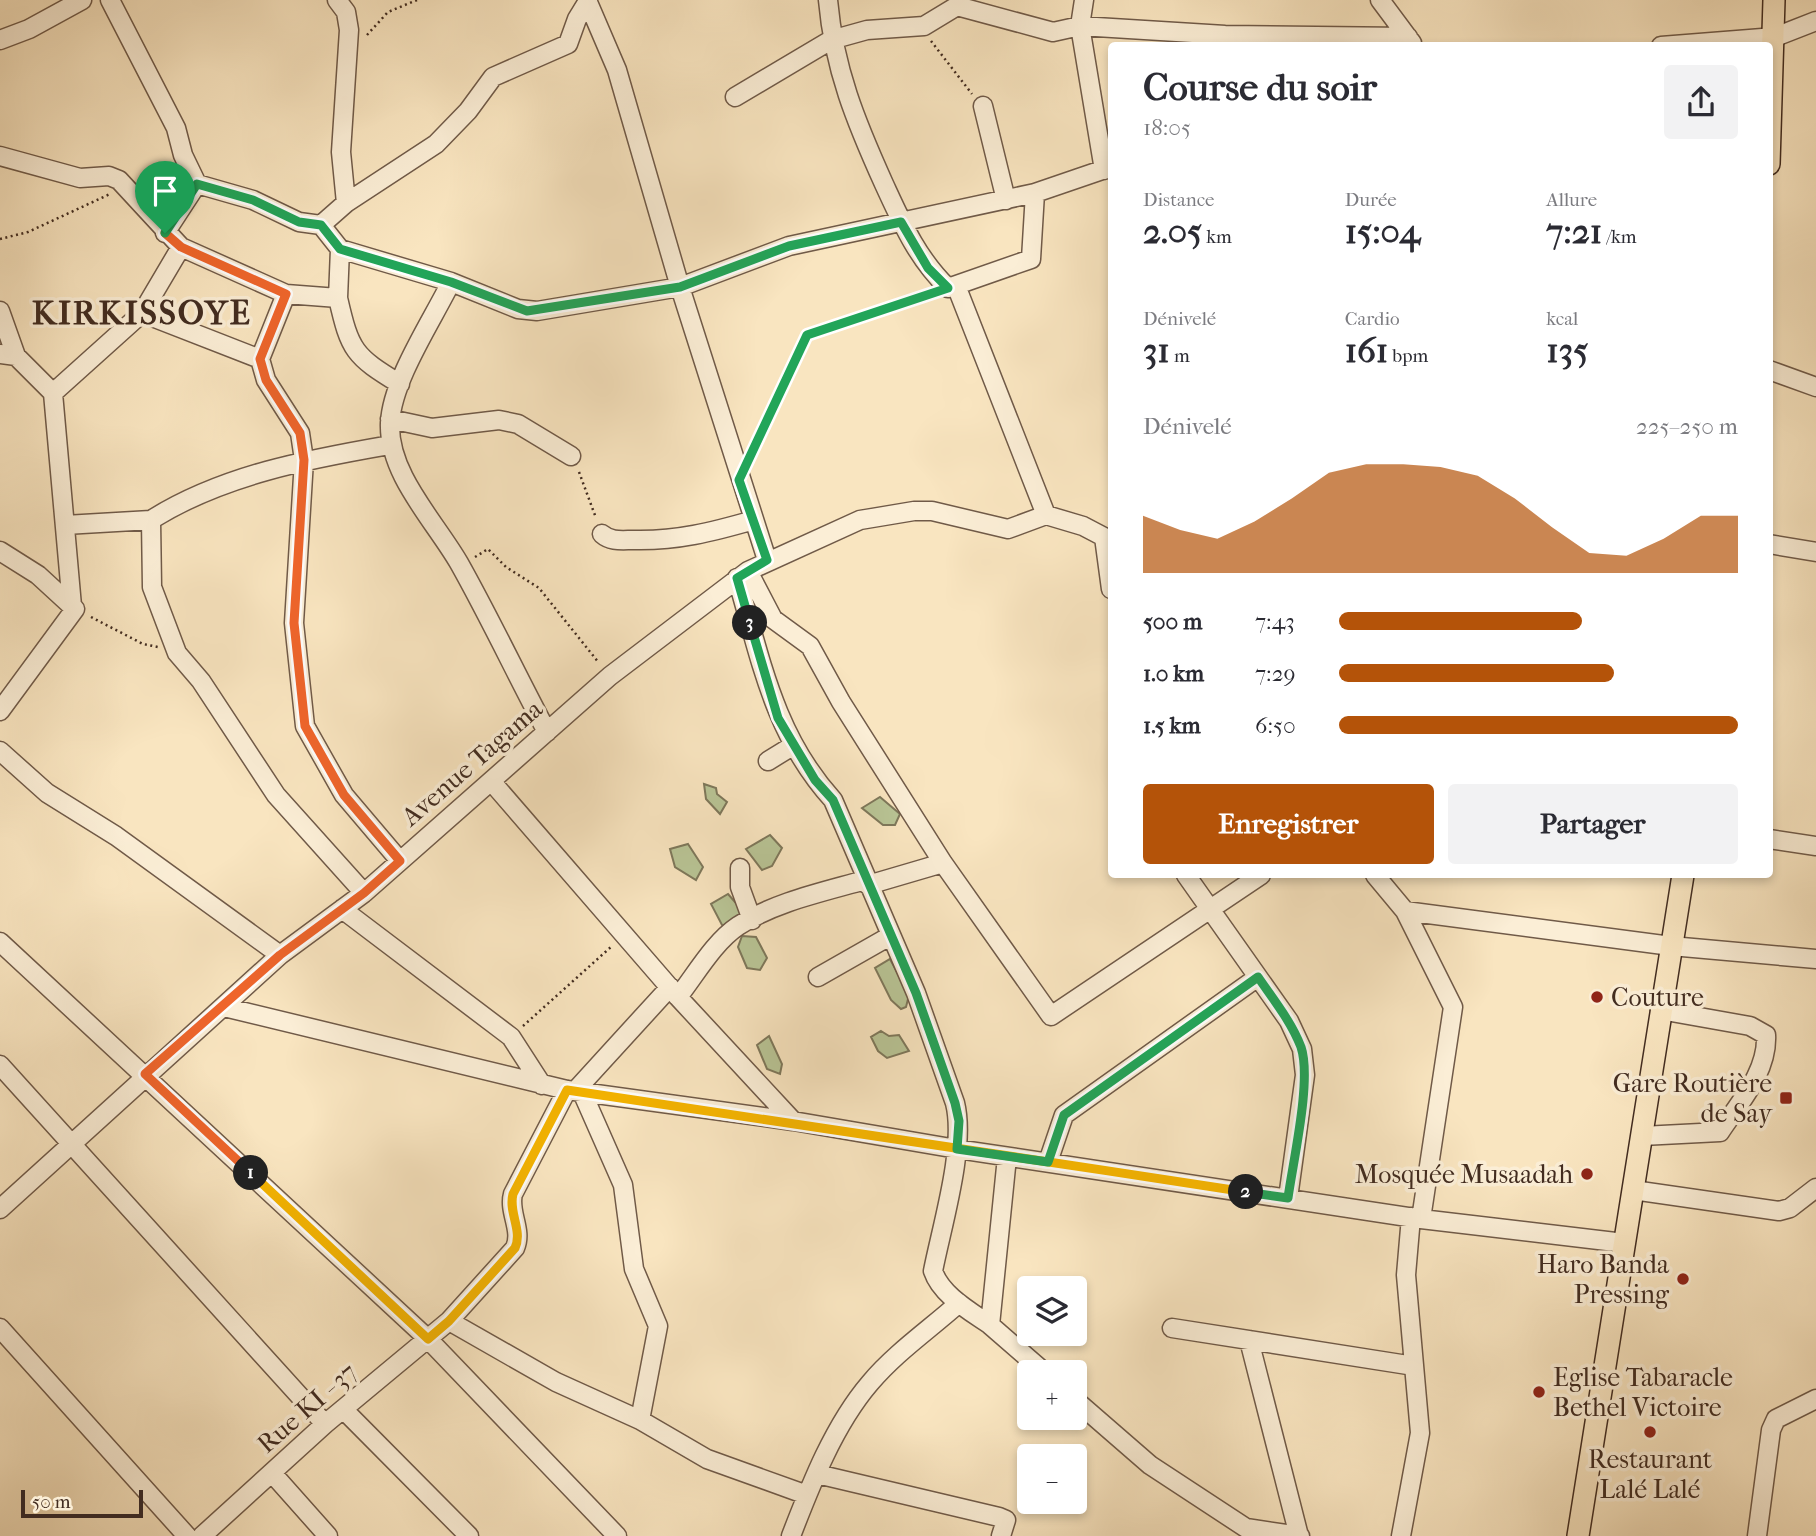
<!DOCTYPE html>
<html lang="fr">
<head>
<meta charset="utf-8">
<style>
	:root { --surface:#fff; --page:#f2f2f3; --text:#2b2b33; --muted:#7c7c81; --accent:#b45309 }
	body { margin:0; font-family:"IM FELL French Canon",serif; background:var(--page); color:var(--text); height:100vh; display:flex; flex-direction:column; font-size:26px; white-space:nowrap }
	* { box-sizing:border-box; margin:0 }
	p { font-size:23px; color:var(--muted) }
	.icon { flex:none; width:38px; height:38px; fill:none; stroke:currentColor; stroke-width:2; stroke-linecap:round; stroke-linejoin:round }
	.map { position:relative; flex:1; overflow:hidden }
	.sheet { position:absolute; left:1108px; top:42px; width:665px; height:836px; display:flex; flex-direction:column; background:var(--surface); border-radius:7px; box-shadow:0 4px 10px #0003 }
	.sheet>* { flex:none }
	.tools { position:absolute; left:1017px; top:1276px; display:grid; gap:14px }
	.tools a { display:grid; place-items:center; width:70px; height:70px; border-radius:7px; background:var(--surface); box-shadow:0 4px 10px #0003; font-size:35px }
	.scale { position:absolute; left:21px; bottom:18px; width:122px; box-sizing:border-box; padding-left:7px; border:4px solid #422c20; border-top:0; font-size:19px; line-height:24px; white-space:nowrap; color:#422c20; -webkit-text-stroke:5px #fbeed6; paint-order:stroke }
	.pin { position:absolute; display:grid; place-items:center; width:60px; height:60px; color:#fff; margin:-72px -30px; border-radius:50% 50% 50% 0; rotate:-45deg; box-shadow:0 0 7px #0007 }
	.pin .icon { rotate:45deg }
	.km { position:absolute; width:35px; height:35px; margin:-18px; border-radius:50%; background:#222; color:#fff; font-size:19px; line-height:35px; text-align:center }
	.round { display:grid; place-items:center; flex:none; width:74px; height:74px; border-radius:7px; background:var(--page) }
	.summary { display:flex; align-items:center; justify-content:space-between; height:119px; padding:0 35px }
	h1 { font-size:38px; font-weight:700; line-height:52px }
	.metrics { display:grid; grid-template-columns:repeat(3,1fr); gap:10px; height:119px; padding:7px 35px }
	.metrics div { display:grid; align-content:center }
	.metrics b { font-size:35px; font-weight:700 }
	.metrics small { font-size:19px; font-weight:400 }
	.metrics p { font-size:19px }
	.chart { height:196px; padding:14px 35px }
	.chart p { display:flex; justify-content:space-between }
	.chart svg { width:100%; height:126px; margin-top:7px; fill:var(--accent); opacity:.7 }
	.action { display:flex; gap:14px; margin-top:auto; padding:14px 35px }
	.action a { flex:1; height:80px; border-radius:7px; background:var(--accent); color:#fff; font-size:28px; font-weight:700; line-height:80px; text-align:center }
	.action a+a { background:var(--page); color:var(--text) }
	ul { padding:0 35px; list-style:none; font-size:23px }
	li { display:grid; grid-template-columns:112px 84px 1fr; align-items:center; height:52px }
	li i { height:18px; border-radius:9px; background:var(--accent) }
	.map>svg:first-child { display:block }
	.green { fill:#b9c596; stroke:#7e785b; stroke-width:2 }
	.lines { fill:none; stroke-linecap:round; stroke-linejoin:round }
	.minor-casing { stroke:#705a48; stroke-width:21 }
	.major-casing { stroke:#422c20; stroke-width:24 }
	.path { stroke:#422c20; stroke-width:2.5; stroke-dasharray:2 3.5; stroke-linecap:butt }
	.minor { stroke:#fbeed6; stroke-width:18 }
	.major { stroke:#f9e5c0; stroke-width:21 }
	.split-1-casing { stroke:#fff; stroke-width:14 }
	.split-2-casing { stroke:#fff; stroke-width:14 }
	.split-3-casing { stroke:#fff; stroke-width:14 }
	.split-4-casing { stroke:#fff; stroke-width:14 }
	.split-1 { stroke:#f0652b; stroke-width:9 }
	.split-2 { stroke:#f5b400; stroke-width:9 }
	.split-3 { stroke:#22a559; stroke-width:9 }
	.split-4 { stroke:#22a559; stroke-width:9 }
	.poi-dot { fill:#8f2418; stroke:#fbeed6; stroke-width:2.5 }
	.labels { text-anchor:middle; dominant-baseline:central; stroke-width:7; stroke-linejoin:round; paint-order:stroke }
	.street-label { font-size:26px; fill:#422c20; stroke:#fbeed6 }
	.poi-label { font-size:26px; fill:#422c20; stroke:#fbeed6; text-anchor:end }
	.district-label { font-size:33px; font-weight:bold; letter-spacing:2px; fill:#422c20; stroke:#fbeed6 }
</style>
</head>
<body>
<div class="map">
<svg width="1816" height="1536" viewBox="0 0 1816 1536">
	<rect width="100%" height="100%" fill="#f9e5c0"/>
	<filter id="stains"><feTurbulence type="fractalNoise" baseFrequency=".00286" numOctaves="4"/><feColorMatrix values="0 0 0 0 .2 0 0 0 0 .09 0 0 0 0 .02 0 0 0 .5 -.17"/></filter>
	<radialGradient id="worn" r=".72"><stop offset=".6" stop-color="#630" stop-opacity="0"/><stop offset="1" stop-color="#630" stop-opacity=".3"/></radialGradient>
	<path class="green" d="M704 784 716 788 717 794 727 802 720 814 706 799Z
		M880 797 900 814 895 825H883L862 808Z
		M770 835 782 848 772 866 762 870 746 849Z
		M688 844 703 867 696 880 675 867 670 849Z
		M728 894 742 910 733 928 722 925 711 904Z
		M742 936 756 937 767 958 760 970 747 968 738 947Z
		M890 959 909 995 906 1007 901 1009 891 1000 875 968Z
		M881 1031 889 1036 899 1035 909 1051 887 1058 878 1051 871 1037Z
		M769 1036 782 1064 780 1074 767 1069 757 1045Z"/>
	<g class="lines">
		<defs>
			<path id="minor" d="M110 0 176 128 183 155 197 184 165 233
				M337 0 346 12 349 30 341 152 346 203 321 225 340 249
				M587 0 617 70 680 287 767 560
				M828 0C834 69 856 122 884 184 902 223 917 258 948 288L1031 259 1035 193
				M1084 0 1080 26 1104 170
				M1380 0 1412 43
				M0 40 29 29 82 0
				M1661 46 1775 37 1816 21
				M735 97 831 40 867 30 924 26 957 6 1053 32 1080 26 1225 35 1408 37
				M983 106 1006 200
				M0 156 80 178 109 176 119 180 181 247 286 294 338 298 340 249 451 282 518 309 537 311 680 287 789 246 1035 193 1111 167
				M197 184 253 200 299 222 321 225
				M346 203 436 144 468 111 493 77 568 44 577 19 588 1
				M181 247 142 313 260 359 266 380 300 433 304 460 294 623 305 726 344 795 400 861
				M451 282C432 321 392 380 390 423 388 474 434 520 459 563 490 618 517 676 547 732
				M957 288 1046 515 1083 526 1104 537 1111 589
				M338 298C350 351 354 356 400 384
				M0 311 16 356
				M0 354 16 356 53 393 142 313
				M260 359 286 294
				M1769 370 1816 387
				M53 393 72 606
				M390 419 432 428 499 420 518 424 571 456
				M65 525 151 520
				M602 534C611 542 622 540 634 540 677 541 712 532 754 520
				M1769 544 1816 552
				M0 551 38 575 75 609 0 711
				M748 571 773 619 810 646 841 702 943 863 1051 1016 1261 875
				M737 578C761 660 774 735 833 800L916 993 955 1103C966 1147 942 1225 933 1271 941 1295 970 1311 990 1325L1007 1157
				M0 751 47 793 116 836 280 955
				M768 761 794 745
				M491 781 678 997 793 1121
				M1769 839 1816 846
				M740 868V887L752 920
				M1186 875 1289 1021 1302 1049 1305 1075 1288 1198
				M1375 875 1405 911 1453 1007 1421 1219
				M868 885 943 863
				M364 893 276 795 201 681 177 653 152 587 151 520C222 475 309 459 390 445
				M342 909 511 1037 542 1085
				M1405 911 1671 946 1816 959
				M0 942 428 1339 617 1536
				M818 977 890 936
				M678 997C696 974 714 942 738 926 775 902 823 892 865 880
				M224 1007 567 1090 793 1121 957 1149 1421 1219 1624 1243
				M0 1065 325 1424
				M575 1091 670 987
				M582 1092 623 1185 634 1269 658 1326 640 1420
				M1642 1136 1720 1132C1739 1103 1768 1072 1766 1035L1750 1026 1660 1010
				M1048 1162 1064 1115 1258 977
				M1633 1190 1779 1211 1790 1208 1816 1188
				M0 1209 280 955 364 893 610 676 748 571 860 520 914 511H932L1008 529 1046 515
				M449 1321 556 1382 640 1420 707 1459 807 1495
				M990 1325 1044 1372
				M0 1328 187 1536
				M1172 1328 1414 1366
				M1249 1340 1299 1536
				M1074 1399 1150 1465 1246 1528 1300 1536
				M343 1409 469 1536
				M272 1473 328 1536
				M817 1474 999 1517 1006 1520 1001 1536
				M202 1536 325 1424 449 1321 515 1248C523 1230 508 1212 513 1194L567 1090
				M791 1536C811 1484 834 1425 870 1383 895 1353 930 1329 959 1303
				M1401 1536 1420 1433 1406 1275 1411 1217
				M1757 1536 1771 1430 1776 1419 1816 1399"/>
			<path id="major" d="M1769 164 1774 0
				M1578 1536 1683 875"/>
		</defs>
		<use href="#minor" class="minor-casing"/>
		<use href="#major" class="major-casing"/>
		<path class="path" d="M367 35 388 12 417 0
			M931 41 972 94
			M0 239 28 232 110 194
			M751 455 807 335 931 294
			M579 472 596 518
			M475 557 488 549 506 567 539 588 599 663
			M91 617 143 644 158 647
			M523 1026 612 946"/>
		<use href="#minor" class="minor"/>
		<use href="#major" class="major"/>
	</g>
	<g class="lines">
		<defs>
			<path id="split-1" d="M165 233 181 247 286 294 260 359 266 380 300 433 304 460 294 623 305 726 344 795 400 861 364 893 280 955 145 1074 251 1173"/>
			<path id="split-2" d="M251 1173 428 1339 449 1321 515 1248C523 1231 508 1212 513 1194L567 1090C794 1124 1020 1157 1246 1192"/>
			<path id="split-3" d="M750 623 778 718 815 780 833 800 916 993 955 1103 959 1121 957 1149 1048 1162 1064 1115 1258 977C1273 999 1291 1021 1301 1047 1312 1080 1293 1161 1288 1198L1246 1192"/>
			<path id="split-4" d="M165 233 197 184 253 200 299 222 321 225 340 249 451 282 527 311 680 287 789 246 901 222 928 268 948 288 807 335 739 480 767 560 737 578 750 623"/>
		</defs>
		<use href="#split-1" class="split-1-casing"/>
		<use href="#split-2" class="split-2-casing"/>
		<use href="#split-3" class="split-3-casing"/>
		<use href="#split-4" class="split-4-casing"/>
		<use href="#split-1" class="split-1"/>
		<use href="#split-2" class="split-2"/>
		<use href="#split-3" class="split-3"/>
		<use href="#split-4" class="split-4"/>
	</g>
	<g class="poi-dot">
		<circle cx="1597" cy="997" r="7"/>
		<rect x="1779" y="1091" width="14" height="14" rx="3.5"/>
		<circle cx="1587" cy="1174" r="7"/>
		<circle cx="1683" cy="1279" r="7"/>
		<circle cx="1539" cy="1392" r="7"/>
		<circle cx="1650" cy="1432" r="7"/>
	</g>
	<g class="labels">
		<g class="street-label">
			<text transform="translate(472 763) rotate(-41)">Avenue Tagama</text>
			<text transform="translate(307 1408) rotate(-41)">Rue KI - 37</text>
		</g>
		<g class="poi-label">
			<text x="1611" y="997" text-anchor="start">Couture</text>
			<text x="1772" y="1083">Gare Routière<tspan x="1772" dy="30">de Say</tspan></text>
			<text x="1573" y="1174">Mosquée Musaadah</text>
			<text x="1669" y="1264">Haro Banda<tspan x="1669" dy="30">Pressing</tspan></text>
			<text x="1553" y="1377" text-anchor="start">Eglise Tabaracle<tspan x="1553" dy="30">Bethel Victoire</tspan></text>
			<text x="1650" y="1459" text-anchor="middle">Restaurant<tspan x="1650" dy="30">Lalé Lalé</tspan></text>
		</g>
		<g class="district-label">
			<text x="142" y="313">KIRKISSOYE</text>
		</g>
	</g>
	<rect width="100%" height="100%" filter="url(#stains)"/>
	<rect width="100%" height="100%" fill="url(#worn)"/>
</svg>
<div class="tools">
<a><svg class="icon" aria-label="layers" viewBox="0 0 24 24"><path d="M12 4l9 5-9 5-9-5zM3 14l9 5 9-5"/></svg></a>
<a>+</a>
<a>−</a>
</div>
<div class="scale">50 m</div>
<div class="pin" style="left:165px;top:233px;background:#1e9e55"><svg class="icon" aria-label="arrive" viewBox="0 0 24 24"><path d="M6 21V4h12l-3 4 3 4H6"/></svg></div>
<b class="km" style="left:251px;top:1173px">1</b>
<b class="km" style="left:1246px;top:1192px">2</b>
<b class="km" style="left:750px;top:623px">3</b>
<section class="sheet">
<div class="summary"><div><h1>Course du soir</h1><p>18:05</p></div><a class="round"><svg class="icon" aria-label="share" viewBox="0 0 24 24"><path d="M12 15V3M7 8l5-5 5 5M5 13v7h14v-7"/></svg></a></div>
<div class="metrics">
<div><p>Distance</p><b>2.05<small> km</small></b></div>
<div><p>Durée</p><b>15:04</b></div>
<div><p>Allure</p><b>7:21<small> /km</small></b></div>
</div>
<div class="metrics">
<div><p>Dénivelé</p><b>31<small> m</small></b></div>
<div><p>Cardio</p><b>161<small> bpm</small></b></div>
<div><p>kcal</p><b>135</b></div>
</div>
<div class="chart"><p><span>Dénivelé</span>225–250 m</p>
<svg viewBox="0 0 160 44" preserveAspectRatio="none"><path d="M0 44V24L10 29L20 32L30 26L40 18L50 9L60 6L70 6L80 7L90 10L100 18L110 28L120 37L130 38L140 32L150 24L160 24V44z"/></svg>
</div>
<ul>
<li><b>500 m</b>7:43<i style="width:61%"></i></li>
<li><b>1.0 km</b>7:29<i style="width:69%"></i></li>
<li><b>1.5 km</b>6:50<i style="width:100%"></i></li>
</ul>
<div class="action"><a>Enregistrer</a><a>Partager</a></div>
</section>
</div>
</body>
</html>
